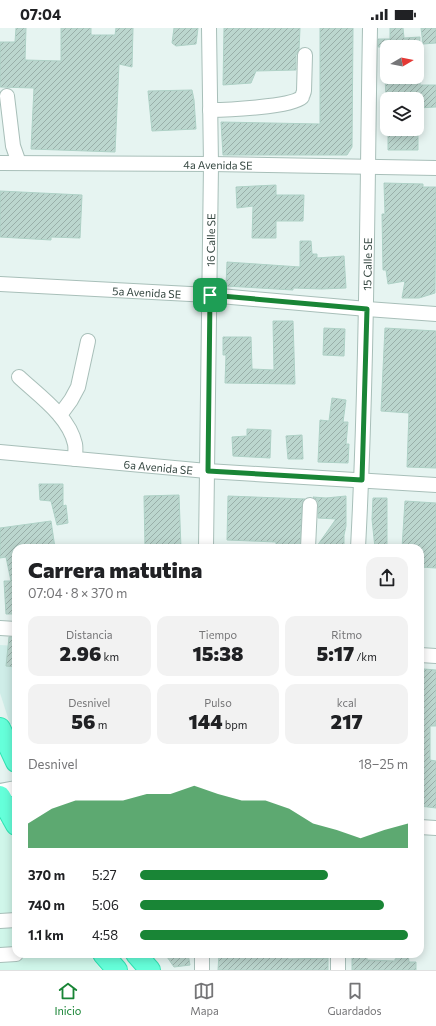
<!DOCTYPE html>
<html lang="es">
<head>
<meta charset="utf-8">
<style>
	:root { --surface:#fff; --page:#f2f2f2; --text:#202124; --muted:#757577; --line:#e0e0e0; --accent:#198536 }
	body { margin:0; font-family:Commissioner,sans-serif; background:var(--page); color:var(--text); height:100vh; display:flex; flex-direction:column; font-size:15px; white-space:nowrap }
	* { box-sizing:border-box; margin:0 }
	p { font-size:13px; color:var(--muted) }
	.icon { flex:none; width:22px; height:22px; fill:none; stroke:currentColor; stroke-width:2; stroke-linecap:round; stroke-linejoin:round }
	.map { position:relative; flex:1; overflow:hidden }
	.panel { position:absolute; left:12px; top:516px; width:412px; height:414px; display:flex; flex-direction:column; background:var(--surface); border-radius:12px; box-shadow:0 2px 10px #0003 }
	.panel>* { flex:none }
	.needle { width:26px; rotate:80deg }
	.controls { position:absolute; left:380px; top:12px; display:grid; gap:8px }
	.controls a { display:grid; place-items:center; width:44px; height:44px; border-radius:8px; background:var(--surface); box-shadow:0 2px 10px #0003; font-size:20px }
	.pin { position:absolute; display:grid; place-items:center; width:34px; height:34px; color:#fff; margin:-17px; border-radius:8px; box-shadow:0 2px 6px #0006 }
	.round { display:grid; place-items:center; flex:none; width:42px; height:42px; border-radius:12px; background:var(--page) }
	.overview { display:flex; align-items:center; justify-content:space-between; height:68px; padding:0 16px }
	h1 { font-size:22px; font-weight:800; line-height:30px }
	.metrics { display:grid; grid-template-columns:repeat(3,1fr); gap:6px; height:68px; padding:4px 16px }
	.metrics div { display:grid; align-content:center; border-radius:10px; background:var(--page); text-align:center }
	.metrics b { font-size:20px; font-weight:800 }
	.metrics small { font-size:11px; font-weight:400 }
	.metrics p { font-size:11px }
	.chart { height:112px; padding:8px 16px }
	.chart p { display:flex; justify-content:space-between }
	.chart svg { width:100%; height:72px; margin-top:4px; fill:var(--accent); opacity:.7 }
	ul { padding:0 16px; list-style:none; font-size:13px }
	li { display:grid; grid-template-columns:64px 48px 1fr; align-items:center; height:30px }
	li i { height:10px; border-radius:5px; background:var(--accent) }
	.status { display:flex; justify-content:space-between; align-items:center; height:28px; padding:0 20px; background:var(--surface); direction:ltr }
	.status svg { height:11px; fill:currentColor }
	.dock { display:flex; justify-content:space-around; align-items:center; height:56px; border-top:1px solid var(--line); background:var(--surface); font-size:11px; color:var(--muted) }
	.dock a { display:grid; justify-items:center; gap:2px }
	.dock .active { color:var(--accent) }
	.map>svg:first-child { display:block }
	.commercial { fill:#d0f6ea }
	.education { fill:#cfede8 }
	.building { fill:url(#building-hatch); stroke:#aed1c6 }
	.lines { fill:none; stroke-linecap:round; stroke-linejoin:round }
	.minor-casing { stroke:#a8bfb9; stroke-width:16 }
	.highway-casing { stroke:#30e3b2; stroke-width:22 }
	.minor { stroke:#fff; stroke-width:14 }
	.highway { stroke:#65ffda; stroke-width:20 }
	.route-casing { stroke:#fff; stroke-width:8 }
	.route { stroke:#198536; stroke-width:5 }
	.labels { text-anchor:middle; dominant-baseline:central; stroke-width:3; stroke-linejoin:round; paint-order:stroke }
	.street-label { font-size:11px; fill:#354741; stroke:#fff }
</style>
</head>
<body>
<div class="status"><b>07:04</b><svg viewBox="0 0 49 12"><path d="M0 12V9h3v3zM5 12V6h3v6zM10 12V3h3v9zM15 12V0h3v12zM26 1h20v11H26zM47 4h2v5h-2z"/></svg></div>
<div class="map">
<svg width="436" height="942" viewBox="0 0 436 942">
	<defs>
		<pattern id="building-hatch" width="6" height="6" patternUnits="userSpaceOnUse"><rect width="6" height="6" fill="#bbd6ce"/><path d="M-1 1l2-2M0 6l6-6M5 7l2-2" fill="none" stroke="#99afa9"/></pattern>
	</defs>
	<rect width="100%" height="100%" fill="#e6f4f1"/>
	<path class="commercial" d="M0 795H6L16 813V926H88L101 942H0Z"/>
	<path class="education" d="M0 617 16 618V696H10L0 665Z"/>
	<path class="building" d="M16 0H26L25 32 61 33V0H91V7H115L116 0H133L132 39 119 36 115 124 31 121 34 60 0 59V14H15Z
		M174 0H198L196 16 176 18 172 15Z
		M224 0H300L299 22 296 27V42L256 43 251 55 223 57Z
		M320 0H353L352 119 347 127H223L221 94 320 96Z
		M390 0H403L404 10 420 9 419 19H378V11H390Z
		M421 0H436V15L423 16Z
		M385 49H420V57H436V79L417 80V71H386Z
		M192 62 194 72 196 101 152 103 148 63Z
		M388 101H418V122H388Z
		M384 155 423 156V159H436L435 265 419 270H402L405 253 388 256 386 242H383L382 186H385Z
		M276 157V167H304L303 193H276V210H252L253 178 237 180 236 159Z
		M0 163 82 167 80 210 51 209V212L0 209Z
		M300 213H311L312 226H317V230L344 228 346 260 321 261 293 260V262L226 258 227 234 300 239Z
		M273 293H293L295 356 225 355 226 327H223V309H251L252 341 274 342Z
		M324 300 345 301 344 328 323 327Z
		M385 300 436 303V440L407 439 409 385 381 383Z
		M332 370 346 372 343 394H348L346 416H349L348 435 318 434 320 392 329 393Z
		M247 401 271 402 270 430 233 428 232 409 247 408Z
		M302 407 303 431H288L286 408Z
		M39 456H63V478L66 477 68 495 57 497 51 473 40 472Z
		M179 467 181 520H145L144 468Z
		M228 468 305 471 302 477 300 520H276V514L227 512Z
		M346 468V498L344 507V520H317V518L336 491 318 490V473L313 469 326 470Z
		M373 470H387V520H375L372 491Z
		M405 473 436 475V540L420 539V520H402Z
		M51 493 55 520H16V586H6L4 553H11L6 529 0 530V500Z
		M9 609H16V639L6 638Z
		M424 641 436 642V698H430V732L436 733V780L420 778V702Z
		M165 926H188L190 937 174 939Z
		M219 926H288V931L328 930V942H218Z
		M352 926H367V932L395 933V931H396V926H408L409 934H416V942H352Z"/>
	<g class="lines">
		<defs>
			<g id="minor">
				<path d="M7 68 13 118 19 135"/>
				<path d="M210 82C226 82 292 79 302 69 302 68 304 64 304 63L305 27"/>
				<path id="s1" d="M0 135 211 136 436 140"/>
				<path id="s2" d="M0 256 209 267 367 281 436 286"/>
				<path d="M19 349C38 367 69 388 75 416 76 421 75 426 75 431"/>
				<path d="M60 387 71 372 78 359 88 313"/>
				<path id="s3" d="M0 424 207 443 436 457"/>
				<path id="s4" d="M206 520 211 136 209 0"/>
				<path d="M308 520 310 477"/>
				<path id="s5" d="M358 520C367 347 367 173 370 0"/>
				<path d="M0 600 16 601"/>
				<path d="M420 627 436 628"/>
				<path d="M0 763 16 760"/>
				<path d="M420 799 436 800"/>
				<path d="M0 893 16 892"/>
				<path d="M0 927 16 926"/>
				<path d="M202 942V926"/>
				<path d="M338 942V926"/>
			</g>
			<path id="highway" d="M0 700 16 734
				M0 768 16 797
				M103 926 117 942
				M136 926 150 942"/>
		</defs>
		<use href="#minor" class="minor-casing"/>
		<use href="#highway" class="highway-casing"/>
		<use href="#minor" class="minor"/>
		<use href="#highway" class="highway"/>
	</g>
	<g class="lines">
		<defs>
			<path id="route" d="M210 267 367 281 362 452 208 443Z"/>
		</defs>
		<use href="#route" class="route-casing"/>
		<use href="#route" class="route"/>
	</g>
	<g class="labels">
		<g class="street-label">
			<text stroke="none"><textPath href="#s1" startOffset="218">4a Avenida SE</textPath></text>
			<text stroke="none"><textPath href="#s4" startOffset="308">16 Calle SE</textPath></text>
			<text stroke="none"><textPath href="#s5" startOffset="284">15 Calle SE</textPath></text>
			<text stroke="none"><textPath href="#s2" startOffset="147">5a Avenida SE</textPath></text>
			<text stroke="none"><textPath href="#s3" startOffset="159">6a Avenida SE</textPath></text>
		</g>
	</g>
</svg>
<div class="controls">
<a><svg class="needle" viewBox="-14 -14 28 28"><path d="M0-13l5 13h-10z" fill="#e53935"/><path d="M0 13l5-13h-10z" fill="#757577"/></svg></a>
<a><svg class="icon" aria-label="layers" viewBox="0 0 24 24"><path d="M12 4l9 5-9 5-9-5zM3 14l9 5 9-5"/></svg></a>
</div>
<div class="pin" style="left:210px;top:267px;background:#1e9e55"><svg class="icon" aria-label="arrive" viewBox="0 0 24 24"><path d="M6 21V4h12l-3 4 3 4H6"/></svg></div>
<section class="panel">
<div class="overview"><div><h1>Carrera matutina</h1><p>07:04 · 8 × 370 m</p></div><a class="round"><svg class="icon" aria-label="share" viewBox="0 0 24 24"><path d="M12 15V3M7 8l5-5 5 5M5 13v7h14v-7"/></svg></a></div>
<div class="metrics">
<div><p>Distancia</p><b>2.96<small> km</small></b></div>
<div><p>Tiempo</p><b>15:38</b></div>
<div><p>Ritmo</p><b>5:17<small> /km</small></b></div>
</div>
<div class="metrics">
<div><p>Desnivel</p><b>56<small> m</small></b></div>
<div><p>Pulso</p><b>144<small> bpm</small></b></div>
<div><p>kcal</p><b>217</b></div>
</div>
<div class="chart"><p><span>Desnivel</span>18–25 m</p>
<svg viewBox="0 0 160 44" preserveAspectRatio="none"><path d="M0 44V29L10 20L20 15L30 15L40 15L50 11L60 11L70 6L80 11L90 15L100 15L110 20L120 29L130 33L140 38L150 33L160 29V44z"/></svg>
</div>
<ul>
<li><b>370 m</b>5:27<i style="width:70%"></i></li>
<li><b>740 m</b>5:06<i style="width:91%"></i></li>
<li><b>1.1 km</b>4:58<i style="width:100%"></i></li>
</ul>
</section>
</div>
<nav class="dock">
<a class="active"><svg class="icon" aria-label="home" viewBox="0 0 24 24"><path d="M3 11l9-7 9 7M6 9v11h12V9"/></svg>Inicio</a>
<a><svg class="icon" aria-label="map" viewBox="0 0 24 24"><path d="M3 6l6-2 6 2 6-2v14l-6 2-6-2-6 2zM9 4v14M15 6v14"/></svg>Mapa</a>
<a><svg class="icon" aria-label="saved" viewBox="0 0 24 24"><path d="M7 4h10v16l-5-4-5 4z"/></svg>Guardados</a>
</nav>
</body>
</html>
